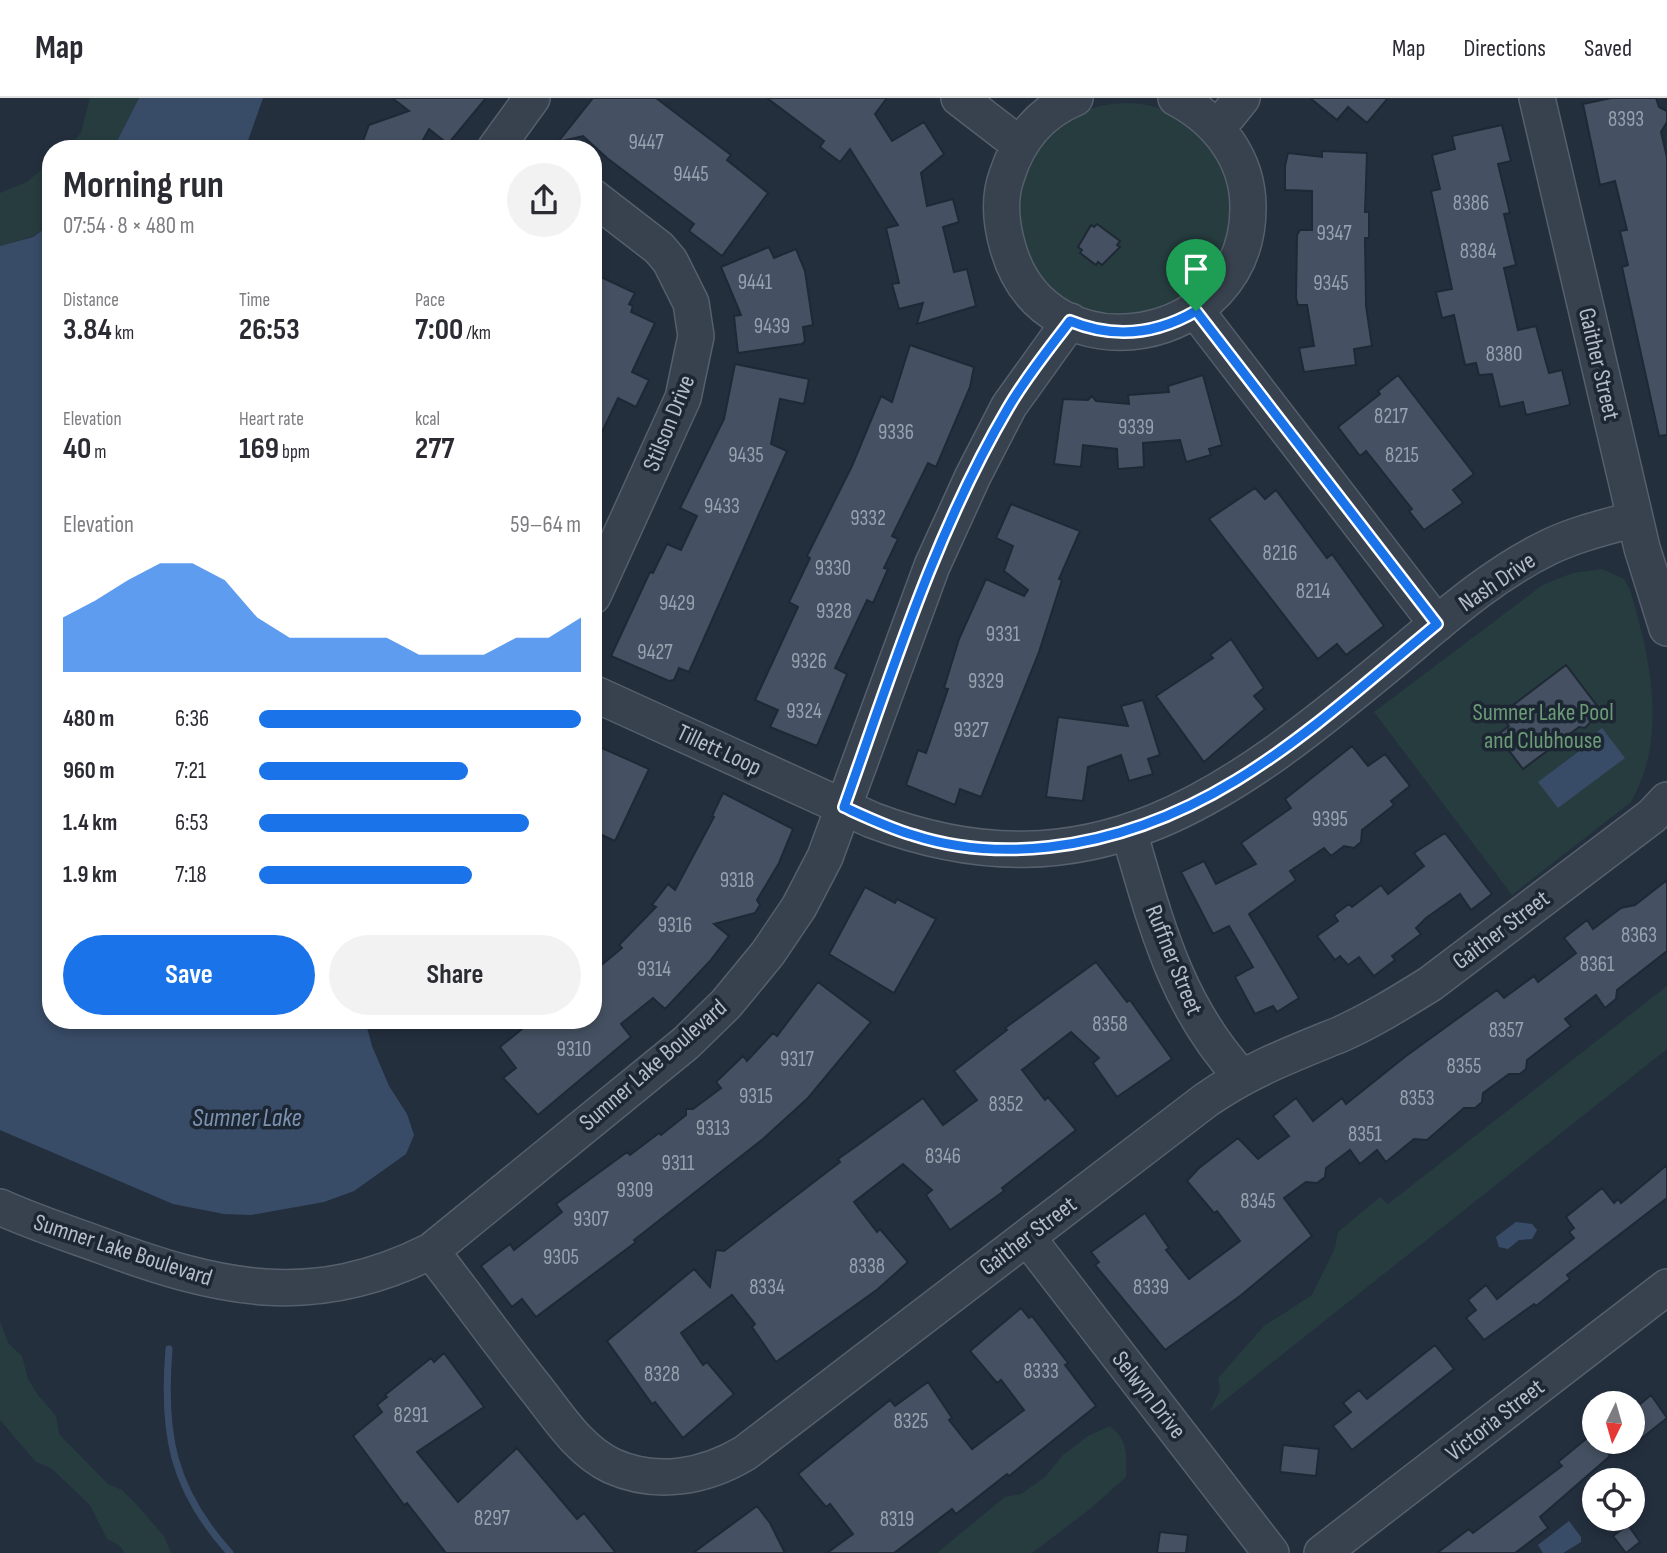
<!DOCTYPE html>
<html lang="en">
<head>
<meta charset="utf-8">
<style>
	:root { --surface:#fff; --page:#f2f2f3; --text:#2b2b33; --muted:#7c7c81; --line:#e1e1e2; --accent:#1a73e8 }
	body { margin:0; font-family:"Sofia Sans Condensed",sans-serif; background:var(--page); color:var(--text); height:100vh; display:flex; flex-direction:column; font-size:26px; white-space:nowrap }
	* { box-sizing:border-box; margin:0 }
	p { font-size:23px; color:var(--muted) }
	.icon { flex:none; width:38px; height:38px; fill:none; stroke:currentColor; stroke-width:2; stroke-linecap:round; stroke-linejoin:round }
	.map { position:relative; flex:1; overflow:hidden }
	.panel { position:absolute; left:42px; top:42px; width:560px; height:889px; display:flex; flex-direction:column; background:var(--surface); border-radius:28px; box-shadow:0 4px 10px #0003 }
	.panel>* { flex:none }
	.needle { width:46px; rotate:185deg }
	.tools { position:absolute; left:1582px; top:1293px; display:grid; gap:14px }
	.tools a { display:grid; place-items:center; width:63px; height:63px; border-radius:50%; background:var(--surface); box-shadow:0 4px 10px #0003; font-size:35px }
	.pin { position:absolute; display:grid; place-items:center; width:60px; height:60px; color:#fff; margin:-72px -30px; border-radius:50% 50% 50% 0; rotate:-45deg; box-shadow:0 0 7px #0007 }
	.pin .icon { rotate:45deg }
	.round { display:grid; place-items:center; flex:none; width:74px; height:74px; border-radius:37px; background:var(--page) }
	.headline { display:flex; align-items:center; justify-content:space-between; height:119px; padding:0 21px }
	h1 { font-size:38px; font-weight:700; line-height:52px }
	.metrics { display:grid; grid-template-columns:repeat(3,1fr); gap:10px; height:119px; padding:7px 21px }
	.metrics div { display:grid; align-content:center }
	.metrics b { font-size:30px; font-weight:700 }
	.metrics small { font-size:19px; font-weight:400 }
	.metrics p { font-size:19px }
	.chart { height:196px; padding:14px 21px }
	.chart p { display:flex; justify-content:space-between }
	.chart svg { width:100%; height:126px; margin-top:7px; fill:var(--accent); opacity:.7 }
	.action { display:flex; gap:14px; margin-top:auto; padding:14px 21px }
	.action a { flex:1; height:80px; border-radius:42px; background:var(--accent); color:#fff; font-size:28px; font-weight:700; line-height:80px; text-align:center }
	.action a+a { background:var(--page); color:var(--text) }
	ul { padding:0 21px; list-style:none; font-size:23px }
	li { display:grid; grid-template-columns:112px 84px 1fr; align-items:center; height:52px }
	li i { height:18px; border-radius:9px; background:var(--accent) }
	header { display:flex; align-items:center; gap:42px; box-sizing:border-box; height:98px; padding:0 35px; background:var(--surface); border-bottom:2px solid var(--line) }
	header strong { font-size:33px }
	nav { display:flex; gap:38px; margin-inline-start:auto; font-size:24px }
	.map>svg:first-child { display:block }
	.green { fill:#263c3f }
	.water { fill:#394c67 }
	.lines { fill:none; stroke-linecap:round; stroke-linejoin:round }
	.stream { stroke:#394c67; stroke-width:7 }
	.building { fill:#455162; stroke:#1f2835; stroke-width:2 }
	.minor-casing { stroke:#565f6c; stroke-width:38 }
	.minor { stroke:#38414e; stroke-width:35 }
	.route-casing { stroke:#fff; stroke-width:14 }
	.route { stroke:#1a73e8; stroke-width:9 }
	.labels { text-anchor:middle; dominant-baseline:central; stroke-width:7; stroke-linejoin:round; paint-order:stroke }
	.number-label { font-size:21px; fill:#98a1af }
	.street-label { font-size:24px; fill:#b4bcc9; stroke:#1d2633 }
	.park-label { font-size:24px; fill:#6b9a76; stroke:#1d2633 }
	.water-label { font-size:26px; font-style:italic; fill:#7c92b1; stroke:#1d2633 }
</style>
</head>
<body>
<header>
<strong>Map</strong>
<nav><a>Map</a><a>Directions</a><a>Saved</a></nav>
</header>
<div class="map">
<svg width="1667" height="1455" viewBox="0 0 1667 1455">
	<rect width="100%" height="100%" fill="#242f3e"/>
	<path class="green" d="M90 0H139L113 51H66L81 35Z
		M1019 112a107 107 0 1 1 214 0a107 107 0 1 1-214 0Z
		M51 63V126L33 138 0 148V95L27 84Z
		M1602 471 1624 481 1630 492C1652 564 1667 641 1631 704L1512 797 1374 614 1544 486 1573 475Z
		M1667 888V951L1210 1314 1220 1292 1218 1280 1264 1228 1312 1197 1335 1150 1338 1134 1380 1099 1388 1106Z
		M0 1224 9 1246 22 1258 28 1281 38 1297 56 1318 59 1336 108 1386 122 1392 135 1405 164 1438 171 1455H125L119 1447 107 1441 90 1407 51 1370 36 1364 0 1322Z
		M1110 1328C1128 1342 1127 1357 1126 1379L1090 1411 1032 1455H937L1005 1399 1021 1396 1045 1379 1063 1357 1088 1338Z"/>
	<path class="water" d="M139 0H263L245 51H113Z
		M51 126V922H365L372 948 389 988 407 1016 414 1037 406 1056 354 1093 324 1104 251 1117 224 1116 173 1106 0 1032V148L33 139Z
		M1602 630 1625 660 1558 710 1538 684 1598 639 1596 635Z
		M1516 1124 1532 1126 1537 1132 1532 1141 1519 1142 1508 1151 1499 1149 1496 1139Z
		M1569 1423 1581 1439V1444L1563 1455H1543L1538 1447Z"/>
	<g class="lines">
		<path class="stream" d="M169 1251C162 1335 172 1391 230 1455"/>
	</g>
	<path class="building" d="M392 0H486L448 46 429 31 418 51H360L369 27 409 13Z
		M593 0H656L731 57 727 62 768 95 722 158 689 133 694 126 607 60 583 38 558 44Z
		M767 0H887L875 16 892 43 924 24 944 56 921 75 927 108 953 101 959 124 943 129 954 174 967 171 976 208 917 226 923 205 899 211 892 186 899 185 886 130 898 127 850 51 840 64 820 49 824 43Z
		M1310 0H1388L1367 25 1348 9 1337 22Z
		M1611 0H1656L1659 9 1667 13V24L1661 34 1667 59V337L1659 338 1622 169 1628 167 1620 133 1627 132 1615 83 1600 87 1583 6Z
		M1502 27 1511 63 1498 66 1510 115 1504 116 1516 167 1504 170 1518 232 1536 228 1549 275 1562 272 1569 301 1570 307 1526 317 1523 304 1500 309 1492 276 1479 277 1476 265 1465 267 1454 217 1442 220 1436 194 1452 191 1431 93 1440 91 1432 57 1455 51 1452 38Z
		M1322 53 1367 55 1365 114H1369V140H1365L1366 208 1372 248 1354 251 1356 267 1304 274 1299 250 1314 248 1307 207H1298L1296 200 1297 137 1300 132H1312V93L1285 92V68L1288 55 1322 59Z
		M1097 126 1120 143 1117 147 1120 149 1102 167 1098 164 1096 167 1080 155 1082 152 1078 149 1091 127 1094 129Z
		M769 149 774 160 796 151 805 173 813 227 803 229 805 243 802 246 738 255 734 218 741 217 721 169Z
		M601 179 635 195 629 206 633 208 631 214 655 225 632 274 649 282 636 309 618 300 593 353V195Z
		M910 247 974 269 970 289 936 369 928 365 892 438 898 441 884 470 888 471 873 505 867 502 835 570 847 576 817 648 770 629 778 612 755 602 798 509 789 504 810 460 807 458 852 368 881 298 892 304Z
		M735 266 809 281 804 306 780 301 771 346 787 353 689 574 679 570 674 582 669 583 611 558 650 474 653 475 667 446 681 452 697 418 680 410 724 321Z
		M1203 277 1222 347 1209 351 1211 357 1186 364 1180 342 1143 345 1144 369 1118 371 1117 351 1083 347 1081 369 1054 366 1063 301 1088 302 1092 298 1096 303 1129 306 1128 297 1169 294 1168 288Z
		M1398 277 1474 376 1453 392 1463 405 1424 432 1409 413 1412 411 1366 353 1360 358 1338 329 1380 296 1378 293Z
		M1255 390 1265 401 1276 392 1327 460 1332 456 1384 528 1346 557 1337 546 1318 561 1209 421Z
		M1011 406 1080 433 1059 481 1062 482 1039 554 981 699 960 691 955 707 906 687 918 652 926 655 948 591 944 590 959 541 986 481 1024 498 1028 492 1004 473 1013 448 996 440Z
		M1231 541 1264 590 1254 598 1265 611 1204 664 1156 598 1213 560 1210 557Z
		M1566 567 1601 613 1585 630 1579 629 1523 671 1497 637 1509 628 1500 617Z
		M1143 602 1160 657 1148 661 1153 676 1129 683 1121 657 1088 669 1083 703 1046 699 1058 619 1128 628 1121 608Z
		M593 646 649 671 615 743 593 733Z
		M1352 648 1368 668 1385 656 1410 688 1391 703 1394 707 1362 732 1361 744 1354 750 1344 748 1331 758 1324 750 1290 773 1296 782 1249 816 1299 900 1277 914 1273 908 1255 916 1235 879 1253 869 1229 828 1213 836 1181 774 1204 763 1216 786 1256 766 1241 745 1291 710 1285 701Z
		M723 695 793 731 779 765 757 802 760 807 755 815 714 826 729 838 710 863 665 911 653 900 621 926 631 939 538 1017 503 980 516 970 500 949 533 922H593V874L622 850 619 847 656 809 652 807 668 786 675 792 714 719 712 718Z
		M1445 735 1492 796 1471 812 1460 796 1426 820 1416 830 1421 836 1392 858 1395 862 1374 878 1359 859 1348 867 1340 858 1335 862 1317 838 1338 823 1334 817 1349 806 1352 809 1381 787 1388 796 1424 768 1414 755Z
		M1667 782V853L1617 892 1616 901 1605 910 1596 897 1565 921 1571 928 1527 962 1526 971 1520 976H1509L1483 995 1482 1004 1475 1010H1464L1427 1042 1414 1041 1386 1064 1377 1052 1360 1066 1350 1052 1326 1070 1325 1079 1317 1085 1306 1084 1284 1100 1312 1138 1240 1198 1165 1252 1095 1167 1099 1164 1091 1154 1145 1115 1169 1150 1166 1152 1189 1181 1240 1143 1217 1113 1214 1115 1187 1083 1199 1070 1238 1040 1258 1061 1289 1038 1273 1018 1296 1000 1313 1023 1342 1000 1346 1006 1406 958 1497 892 1504 900 1534 878 1538 884 1576 855 1564 840 1587 822 1593 831 1621 810 1635 807Z
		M865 789 895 805 897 801 936 821 894 895 829 856Z
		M1096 864 1127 904 1130 902 1172 961 1117 999 1093 965 1099 960 1071 934 1022 972 1045 1002 1048 999 1076 1032 1002 1090 1004 1093 950 1132 926 1097 932 1092 903 1066 854 1104 877 1134 880 1131 908 1164 878 1191 776 1264 752 1229 755 1226 732 1197 681 1235 703 1267 707 1264 734 1296 683 1340 655 1304 652 1306 607 1243 694 1171 710 1189 716 1152 724 1153 840 1064 838 1061 855 1049 923 1000 943 1027 977 1002 954 973 1007 932 1005 930Z
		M818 884 871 924 808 1000 763 1041 634 1142 636 1144 536 1219 522 1201 512 1209 481 1168 510 1146 514 1152 562 1114 556 1106 627 1054 630 1057 659 1035 661 1037 686 1017V1011H693L721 990 716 984 743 958 747 963 773 935 777 938Z
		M1667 1067V1100L1567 1177 1570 1181 1536 1208 1534 1206 1484 1242 1466 1220 1476 1212 1468 1202 1486 1187 1497 1201 1574 1140 1569 1134 1574 1130 1566 1119 1602 1090 1614 1105 1618 1101 1621 1105Z
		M1021 1210 1029 1220 1032 1218 1068 1265 1065 1267 1096 1308 1009 1378 1007 1376 956 1416 952 1411 894 1455H827L853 1436 830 1406 826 1409 798 1376 890 1302 895 1308 928 1284 952 1320 949 1322 972 1351 1024 1312 1001 1282 997 1285 970 1253Z
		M1435 1247 1454 1271 1352 1352 1333 1328 1351 1314 1343 1305 1359 1292 1367 1301Z
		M444 1255 484 1309 417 1354 458 1404 517 1350 577 1421 584 1415 616 1455H446L407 1405 404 1407 353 1338 382 1314 377 1307 387 1299 385 1297 431 1260 434 1264Z
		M1651 1297 1667 1320 1633 1347V1312Z
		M1592 1336 1594 1344H1599L1610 1358 1540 1419 1548 1430 1515 1455H1437L1469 1431 1473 1435 1562 1368 1558 1364Z
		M1283 1347 1319 1351 1316 1378 1280 1374Z
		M757 1408 770 1425 785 1455H693Z
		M1628 1427 1640 1444 1626 1455 1613 1438Z
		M1160 1434 1188 1437 1186 1455H1157Z"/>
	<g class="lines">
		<defs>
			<path id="minor" d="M959 0 1020 47
				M1075 0C1041 14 1018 42 1007 77 998 101 1001 126 1008 150 1046 284 1249 249 1248 109 1248 61 1218 22 1176 0
				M1537 0 1642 450 1667 530
				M1217 31 1242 0
				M495 51 532 0
				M593 99 659 150 670 163 691 205 696 238 683 300 593 498
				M1196 213 1437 526
				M593 595 872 722C1094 806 1232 696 1395 561 1444 520 1491 477 1549 449 1576 436 1606 429 1635 421
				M1129 734C1156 825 1175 906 1241 978
				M0 1109C33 1124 67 1135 100 1147 218 1191 312 1213 431 1153L686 945 726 906 768 855 799 809 825 759 932 468 973 378 1009 308 1070 223
				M1027 1139 1271 1455
				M431 1153C467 1199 501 1247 538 1293 559 1320 580 1353 612 1368 657 1388 705 1379 745 1355L1206 1002C1249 972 1292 956 1341 936 1372 922 1401 904 1430 886L1652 718 1667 702
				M1322 1455 1667 1189"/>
		</defs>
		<use href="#minor" class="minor-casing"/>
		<use href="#minor" class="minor"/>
	</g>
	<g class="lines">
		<defs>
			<path id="route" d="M1196 213 1437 526C1317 625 1211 731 1049 749 1004 754 956 751 913 737 889 730 866 719 844 709 892 574 935 434 1008 310 1026 279 1049 251 1070 223 1114 241 1155 237 1196 213Z"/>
		</defs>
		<use href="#route" class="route-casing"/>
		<use href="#route" class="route"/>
	</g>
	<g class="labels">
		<g class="number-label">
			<text x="1626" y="21">8393</text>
			<text x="646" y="44">9447</text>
			<text x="691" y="76">9445</text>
			<text x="1471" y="105">8386</text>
			<text x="1334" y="135">9347</text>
			<text x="1478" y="153">8384</text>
			<text x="755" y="184">9441</text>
			<text x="1331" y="185">9345</text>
			<text x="772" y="228">9439</text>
			<text x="1504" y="256">8380</text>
			<text x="1391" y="318">8217</text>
			<text x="1136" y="329">9339</text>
			<text x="896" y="334">9336</text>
			<text x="746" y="357">9435</text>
			<text x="1402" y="357">8215</text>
			<text x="722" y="408">9433</text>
			<text x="868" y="420">9332</text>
			<text x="1280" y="455">8216</text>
			<text x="833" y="470">9330</text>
			<text x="1313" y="493">8214</text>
			<text x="677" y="505">9429</text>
			<text x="834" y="513">9328</text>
			<text x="1003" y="536">9331</text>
			<text x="655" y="554">9427</text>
			<text x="809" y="563">9326</text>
			<text x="986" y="583">9329</text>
			<text x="804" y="613">9324</text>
			<text x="971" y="632">9327</text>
			<text x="1330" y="721">9395</text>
			<text x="737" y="782">9318</text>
			<text x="675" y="827">9316</text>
			<text x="1639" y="837">8363</text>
			<text x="1597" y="866">8361</text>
			<text x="654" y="871">9314</text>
			<text x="1110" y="926">8358</text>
			<text x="1506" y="932">8357</text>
			<text x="574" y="951">9310</text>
			<text x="797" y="961">9317</text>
			<text x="1464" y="968">8355</text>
			<text x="756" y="998">9315</text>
			<text x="1417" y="1000">8353</text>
			<text x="1006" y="1006">8352</text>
			<text x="713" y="1030">9313</text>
			<text x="1365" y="1036">8351</text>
			<text x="943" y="1058">8346</text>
			<text x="678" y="1065">9311</text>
			<text x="635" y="1092">9309</text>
			<text x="1258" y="1103">8345</text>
			<text x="591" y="1121">9307</text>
			<text x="561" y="1159">9305</text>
			<text x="867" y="1168">8338</text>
			<text x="767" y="1189">8334</text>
			<text x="1151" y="1189">8339</text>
			<text x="1041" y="1273">8333</text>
			<text x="662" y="1276">8328</text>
			<text x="411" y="1317">8291</text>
			<text x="911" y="1323">8325</text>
			<text x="492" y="1420">8297</text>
			<text x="897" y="1421">8319</text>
		</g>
		<g class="street-label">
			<text transform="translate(1599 266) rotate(77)">Gaither Street</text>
			<text transform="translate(669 325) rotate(-68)">Stilson Drive</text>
			<text transform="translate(1497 484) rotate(-34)">Nash Drive</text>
			<text transform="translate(719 652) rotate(25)">Tillett Loop</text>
			<text transform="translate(1501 832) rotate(-37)">Gaither Street</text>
			<text transform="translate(1174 862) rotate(68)">Ruffner Street</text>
			<text transform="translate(653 967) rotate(-41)">Sumner Lake Boulevard</text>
			<text transform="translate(1028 1138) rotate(-37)">Gaither Street</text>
			<text transform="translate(123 1152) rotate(18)">Sumner Lake Boulevard</text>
			<text transform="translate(1149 1297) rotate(52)">Selwyn Drive</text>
			<text transform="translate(1495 1322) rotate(-38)">Victoria Street</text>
		</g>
		<g class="park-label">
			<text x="1543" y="614">Sumner Lake Pool<tspan x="1543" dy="28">and Clubhouse</tspan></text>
		</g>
		<g class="water-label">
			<text x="247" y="1020">Sumner Lake</text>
		</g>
	</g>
</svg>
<div class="tools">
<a><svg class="needle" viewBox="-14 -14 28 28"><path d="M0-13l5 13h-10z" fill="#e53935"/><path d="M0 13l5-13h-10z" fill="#7c7c81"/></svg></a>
<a><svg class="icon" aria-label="locate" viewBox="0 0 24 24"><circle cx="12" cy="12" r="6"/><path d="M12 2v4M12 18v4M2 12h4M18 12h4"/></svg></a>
</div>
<div class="pin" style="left:1196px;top:213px;background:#1e9e55"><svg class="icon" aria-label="arrive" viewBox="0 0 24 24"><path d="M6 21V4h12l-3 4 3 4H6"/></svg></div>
<section class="panel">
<div class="headline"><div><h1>Morning run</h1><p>07:54 · 8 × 480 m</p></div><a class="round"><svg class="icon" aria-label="share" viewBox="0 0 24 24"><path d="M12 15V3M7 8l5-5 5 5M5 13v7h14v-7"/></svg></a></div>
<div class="metrics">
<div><p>Distance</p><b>3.84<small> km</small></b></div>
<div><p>Time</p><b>26:53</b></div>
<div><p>Pace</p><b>7:00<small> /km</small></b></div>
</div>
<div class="metrics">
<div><p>Elevation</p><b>40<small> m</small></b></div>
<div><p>Heart rate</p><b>169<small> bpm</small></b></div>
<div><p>kcal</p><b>277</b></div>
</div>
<div class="chart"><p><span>Elevation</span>59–64 m</p>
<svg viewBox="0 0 160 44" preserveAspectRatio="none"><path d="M0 44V25L10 19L20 12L30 6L40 6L50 12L60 25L70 32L80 32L90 32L100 32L110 38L120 38L130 38L140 32L150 32L160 25V44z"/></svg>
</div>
<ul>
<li><b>480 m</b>6:36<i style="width:100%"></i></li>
<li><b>960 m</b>7:21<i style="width:65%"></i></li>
<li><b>1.4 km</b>6:53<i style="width:84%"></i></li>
<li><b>1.9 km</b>7:18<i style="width:66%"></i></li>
</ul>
<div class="action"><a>Save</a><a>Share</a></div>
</section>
</div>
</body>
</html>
